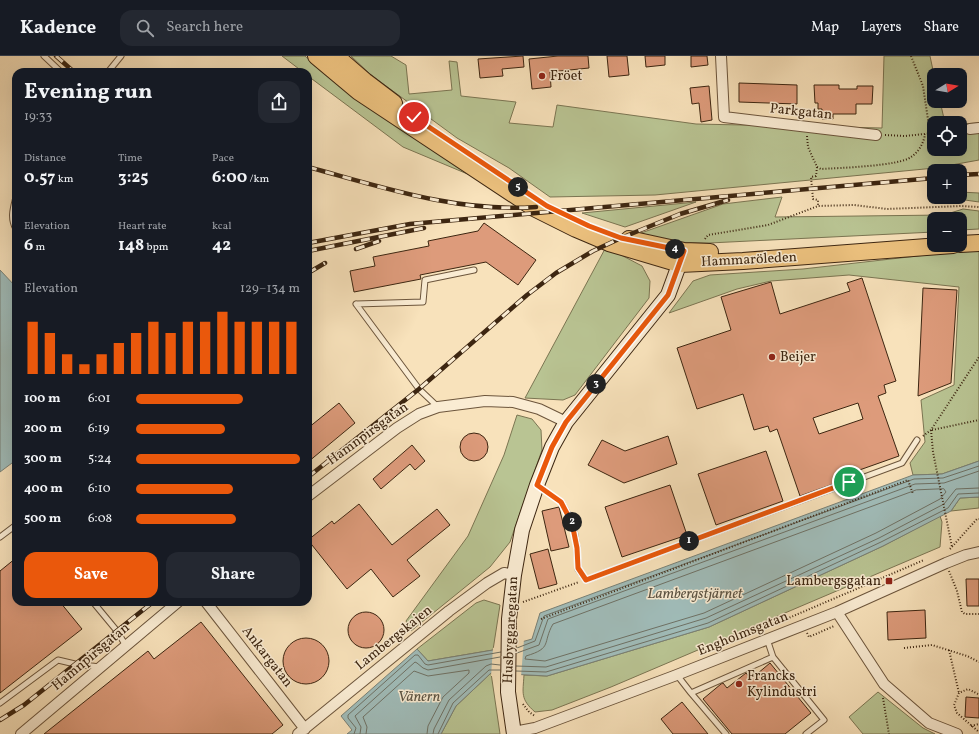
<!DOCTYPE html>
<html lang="en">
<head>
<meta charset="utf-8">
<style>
	:root { --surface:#171b24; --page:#242831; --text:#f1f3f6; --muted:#9ea1a6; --line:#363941; --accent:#ea580c }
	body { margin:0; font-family:Vollkorn,serif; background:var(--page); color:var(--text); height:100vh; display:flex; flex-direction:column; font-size:15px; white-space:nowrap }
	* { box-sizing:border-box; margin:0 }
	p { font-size:13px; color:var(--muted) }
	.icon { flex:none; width:22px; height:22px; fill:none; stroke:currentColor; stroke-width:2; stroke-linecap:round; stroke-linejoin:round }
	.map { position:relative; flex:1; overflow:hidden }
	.side { position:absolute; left:12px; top:12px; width:300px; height:538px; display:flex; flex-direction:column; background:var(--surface); border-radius:12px; box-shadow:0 4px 16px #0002 }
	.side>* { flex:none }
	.needle { width:26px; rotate:79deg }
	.buttons { position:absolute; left:927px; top:12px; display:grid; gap:8px }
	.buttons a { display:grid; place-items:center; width:40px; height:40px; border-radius:8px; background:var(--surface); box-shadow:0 4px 16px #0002; font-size:20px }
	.pin { position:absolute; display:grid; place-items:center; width:34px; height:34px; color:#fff; margin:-17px; border:2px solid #fff; border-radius:50%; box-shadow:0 1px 4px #0007 }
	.km { position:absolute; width:20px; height:20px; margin:-10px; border-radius:50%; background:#222; color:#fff; font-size:11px; line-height:20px; text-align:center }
	.round { display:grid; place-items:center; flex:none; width:42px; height:42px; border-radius:12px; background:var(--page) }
	.headline { display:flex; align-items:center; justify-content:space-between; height:68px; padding:0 12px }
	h1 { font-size:22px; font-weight:700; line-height:30px }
	.metrics { display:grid; grid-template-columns:repeat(3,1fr); gap:6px; height:68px; padding:4px 12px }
	.metrics div { display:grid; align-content:center }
	.metrics b { font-size:17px; font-weight:700 }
	.metrics small { font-size:11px; font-weight:400 }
	.metrics p { font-size:11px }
	.chart { height:112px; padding:8px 12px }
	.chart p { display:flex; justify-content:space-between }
	.chart svg { width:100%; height:72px; margin-top:4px; stroke:var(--accent); stroke-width:6 }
	.cta { display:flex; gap:8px; margin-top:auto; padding:8px 12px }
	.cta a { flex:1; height:46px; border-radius:12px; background:var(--accent); color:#fff; font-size:16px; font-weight:700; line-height:46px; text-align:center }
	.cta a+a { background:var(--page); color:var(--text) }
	ul { padding:0 12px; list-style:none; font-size:13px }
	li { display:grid; grid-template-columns:64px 48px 1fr; align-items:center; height:30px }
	li i { height:10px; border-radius:5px; background:var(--accent) }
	header { display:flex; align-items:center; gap:24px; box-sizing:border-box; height:56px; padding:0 20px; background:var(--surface); border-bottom:1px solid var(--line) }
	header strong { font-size:19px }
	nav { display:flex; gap:22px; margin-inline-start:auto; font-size:14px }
	.search { width:280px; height:36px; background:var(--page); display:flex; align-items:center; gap:10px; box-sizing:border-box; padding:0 14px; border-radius:12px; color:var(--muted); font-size:15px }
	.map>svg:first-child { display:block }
	.green { fill:#b9c493; stroke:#7b7552 }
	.water { fill:#a0bcb9; stroke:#788076 }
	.pier { fill:#f8e2bb }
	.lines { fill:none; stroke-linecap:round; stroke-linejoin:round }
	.shore { stroke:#6e7165; stroke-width:1 }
	.building { fill:#dd9b7b; stroke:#3d2611; fill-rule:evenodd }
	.lane-casing { stroke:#6c553c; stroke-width:7 }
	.street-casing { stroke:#6c553c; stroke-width:12 }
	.secondary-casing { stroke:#3d2611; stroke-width:16 }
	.primary-casing { stroke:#3d2611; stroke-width:18 }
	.path { stroke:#3d2611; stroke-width:2; stroke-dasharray:1 2; stroke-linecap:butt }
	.lane { stroke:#faecd3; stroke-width:5 }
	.street { stroke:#faecd3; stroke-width:10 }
	.secondary { stroke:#faecd3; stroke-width:14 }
	.primary { stroke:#ecc17e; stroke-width:16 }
	.rail-casing { stroke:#3d2611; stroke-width:4.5 }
	.rail { stroke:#faecd3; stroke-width:3; stroke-dasharray:9; stroke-linecap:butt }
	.route-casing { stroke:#fff; stroke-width:8 }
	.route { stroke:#ea580c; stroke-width:5 }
	.poi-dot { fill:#8f2418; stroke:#faecd3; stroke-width:1.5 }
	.labels { text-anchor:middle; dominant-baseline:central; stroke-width:3; stroke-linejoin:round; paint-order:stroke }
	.poi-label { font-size:14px; fill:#3d2611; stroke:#faecd3; text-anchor:start }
	.street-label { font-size:14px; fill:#3d2611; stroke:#faecd3 }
	.water-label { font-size:15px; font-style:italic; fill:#5b5343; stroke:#faecd3 }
</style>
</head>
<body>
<header>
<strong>Kadence</strong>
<div class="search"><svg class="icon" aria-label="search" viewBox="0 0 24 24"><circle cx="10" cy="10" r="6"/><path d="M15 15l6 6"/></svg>Search here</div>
<nav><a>Map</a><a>Layers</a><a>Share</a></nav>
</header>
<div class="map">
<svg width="979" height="678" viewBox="0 0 979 678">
	<rect width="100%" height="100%" fill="#f8e2bb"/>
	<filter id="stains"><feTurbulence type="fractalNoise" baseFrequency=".005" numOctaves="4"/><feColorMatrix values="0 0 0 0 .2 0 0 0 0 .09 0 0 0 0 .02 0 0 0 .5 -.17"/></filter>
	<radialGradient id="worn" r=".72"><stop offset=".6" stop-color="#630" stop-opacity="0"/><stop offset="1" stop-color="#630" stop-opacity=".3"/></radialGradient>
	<path class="green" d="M282 0H305L340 30 489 127 403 91 308 20V16H303Z
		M351 0H391L406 9 409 38 452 34 449 5 457 6 461 40 516 46 509 67 553 71 557 49 696 68 882 72 884 0H930L934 19V45H940L945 67H934V93H960V68L979 67V104L935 112 655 139 550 141 509 112 457 82 371 19Z
		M960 136 979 137V146L958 143 955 141H960Z
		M782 141 775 161 944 159 963 153 979 155V173L960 174V163H934V176L709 187 668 186 641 177 723 148Z
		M696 146 625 171 582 157Z
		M606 191 642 210 650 225 649 242 575 339 563 344 525 342Z
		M979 193V405L942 418 913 419 910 407 925 386 921 344 954 329 959 231 849 219 771 225 737 233 669 257 693 225 710 219 803 213Z
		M517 359 532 363 541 374 542 394 510 486 490 511 411 575 406 565 468 480 504 399Z
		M979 441V452L951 455 960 442Z
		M940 460 942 466 940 491 611 631 552 654 535 656C520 643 523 637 524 619L547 620 709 571 883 490Z
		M484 544 500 549 493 594 428 605 417 593 476 547Z
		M491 617 500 678H441L456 650Z
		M878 636 923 672 935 678H863L849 661Z"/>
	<path class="water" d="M0 214 16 231V404L0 416Z
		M979 405V441L960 442 951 455 883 490 709 571 547 620 491 617 456 650 441 678H347L352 674 341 660 417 593 428 605 493 594 532 583 540 557 913 419 942 418Z"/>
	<path class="pier" d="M524 583 521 621 491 620 493 592Z"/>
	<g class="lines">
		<path class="shore" d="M944 433 946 436 940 443 876 477 704 557 545 605 525 603 526 600C553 592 542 587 553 568L916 434Z
			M517 592 535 585 544 560 914 423 943 422 979 410
			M517 597 539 589 548 563 915 428 944 427 979 415
			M516 610 546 611 706 562 879 482 944 448 956 433 979 432
			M516 615 546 616 708 567 881 486 948 452 958 438 979 437
			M354 678 356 672 348 662V659L415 599H418L425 608 428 609 501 596
			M360 678 361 671 355 660 415 606 417 607 423 612 428 614 500 601
			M366 678 367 671 363 661 414 615 428 620 469 614V617L443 641 428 670 427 678
			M433 678 434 673 449 644 486 610 491 608 500 609
			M438 678 453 647 489 614H500"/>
	</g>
	<path class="building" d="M523 0 524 11 502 13 503 20 480 22 478 3Z
		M558 0H588L589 12 550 16 551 31 532 33 529 3Z
		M607 0H627L629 19 609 21Z
		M645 0H665V9L646 11Z
		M691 0H707L708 9 691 11Z
		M739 27 797 29V48L739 46Z
		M814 29H839V33H857V30H873L872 48H856V58H833V63H822V53H818V47H815Z
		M709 30 712 64 701 66 699 47 692 48 690 32Z
		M484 167 536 204 518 229 486 206 420 219 421 223 354 236 350 215 375 210 373 201 429 190 428 185 478 175Z
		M862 222 896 325 884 329 886 337 878 340 899 400 834 423 836 427 800 440 777 373 770 376 768 370 754 374 743 338 697 353 677 292 731 274 721 241 771 226 780 258 850 235 847 227ZM858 347 863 363 819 378 813 362Z
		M923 232 957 234 951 327 918 340Z
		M339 347 355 367 308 406V372Z
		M460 391a14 14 0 1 1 28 0a14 14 0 1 1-28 0Z
		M668 380 677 408 624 427 588 409 602 384 625 395Z
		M412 389 425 405 415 414 410 408 381 433 373 423Z
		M766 395 783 445 716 469 698 418Z
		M670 429 687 479 622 501 605 451Z
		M359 448 392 489 437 453 450 469 407 504 420 520 393 541 371 513 347 533 308 484 332 465 334 468Z
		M559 451 569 491 551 495 542 455Z
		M548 493 557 528 539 533 530 498Z
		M16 502V546H60L82 573 0 637V515Z
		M966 523H979V550H967Z
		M925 554 926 582 888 584 887 556Z
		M348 574a18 18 0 1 1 36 0a18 18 0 1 1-36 0Z
		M201 566 283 669 272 678H44L148 595 154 603Z
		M283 605a23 23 0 1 1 46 0a23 23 0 1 1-46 0Z
		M770 607 811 657 785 678H732L703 643 721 628 723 627 727 632 746 617 751 623Z
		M966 641 979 642V662L965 661Z
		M682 646 708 678H673L661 663Z"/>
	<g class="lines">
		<defs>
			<path id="lane" d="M44 0 61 16
				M108 16 121 0
				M16 141C13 153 10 162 16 173
				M356 248 423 246 425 224 474 214
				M356 248 419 333 438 351
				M538 430 561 446 573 467 577 492 578 513 586 524 902 407 917 384
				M0 481 16 469
				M93 546 117 575 126 590
				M773 601 824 664 806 678
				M677 619 691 637 773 601 767 583
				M691 637 726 678
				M0 647 58 604 75 608 100 611"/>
			<path id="street" d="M721 0 724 61 876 79
				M970 73 979 72
				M308 440 397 372 419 358 438 351 485 345 513 346 539 353 566 366
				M206 546 305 673
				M837 556 884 628 929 667 957 678
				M514 676 535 672 674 620 837 556 946 507 966 499 979 496
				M21 678 178 546
				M298 678 449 555 487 527 504 517 514 519"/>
			<path id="secondary" d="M514 678 508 636 509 563 514 519 522 474 537 429 552 391 566 366 668 239 683 198"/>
			<path id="primary" d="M316 0 359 36 534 152 576 173 609 187 680 208 743 205 953 189
				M336 0 365 25 394 47
				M629 183 684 195 710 196
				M960 188 979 187"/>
		</defs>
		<use href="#lane" class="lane-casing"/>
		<use href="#street" class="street-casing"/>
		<use href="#secondary" class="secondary-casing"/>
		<use href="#primary" class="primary-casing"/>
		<path class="path" d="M911 0 923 30 930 77
			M885 79 905 80 934 77
			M807 80 808 91 817 111 816 120 811 121 813 143 818 144V150L854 149 887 153 961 150 979 151
			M817 111 821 113C838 112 900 110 911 101 919 96 924 86 925 78
			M705 183 708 179 768 169 818 150
			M931 374 933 396 952 491
			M932 374 979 364
			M923 380 931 374 979 301
			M950 493 977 463H979
			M949 515 957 535 962 556 965 558H979
			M523 546 579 526
			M541 563 908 424 913 438
			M784 564 924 504
			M807 577 809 581 834 570
			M904 592 932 589 967 600 979 606
			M949 594 959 637
			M978 638 968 633 959 637 954 649 957 657 979 676
			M883 642 889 678
			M523 648 529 656 535 660
			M971 670 979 668"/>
		<use href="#lane" class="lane"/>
		<use href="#street" class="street"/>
		<use href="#secondary" class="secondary"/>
		<use href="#primary" class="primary"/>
		<defs>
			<path id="rail" d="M56 0 74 16
				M308 111C382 131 458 157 536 151
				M960 119 979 118
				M308 187 410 168 934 122
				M356 193 379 185
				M308 195 424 172
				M308 217 325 207
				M308 421 419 333 527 239 556 217 593 195 621 182 680 158 728 144
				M0 664 24 649 153 546"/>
		</defs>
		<use href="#rail" class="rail-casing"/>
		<use href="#rail" class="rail"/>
	</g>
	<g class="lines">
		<defs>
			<path id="route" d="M414 61 547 150 589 170 621 182 684 195 668 239 566 366 552 391 537 429 561 446 572 467 577 492 578 512 586 524 849 426"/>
		</defs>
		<use href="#route" class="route-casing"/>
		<use href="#route" class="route"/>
	</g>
	<g class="poi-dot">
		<circle cx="542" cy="20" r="4"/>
		<circle cx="772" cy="301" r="4"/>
		<rect x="885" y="521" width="8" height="8" rx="2"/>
		<circle cx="739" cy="628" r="4"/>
	</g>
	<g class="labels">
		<g class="poi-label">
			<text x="550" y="20">Fröet</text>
			<text x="780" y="301">Beijer</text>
			<text x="881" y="525" text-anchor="end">Lambergsgatan</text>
			<text x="747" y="620">Francks<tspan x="747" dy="16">Kylindustri</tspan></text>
		</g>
		<g class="street-label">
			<text transform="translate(801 56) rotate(6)">Parkgatan</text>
			<text transform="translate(749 204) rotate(-3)">Hammaröleden</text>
			<text transform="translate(368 378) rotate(-36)">Hamnpirsgatan</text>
			<text transform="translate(511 574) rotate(-87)">Husbyggaregatan</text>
			<text transform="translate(743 578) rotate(-22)">Engholmsgatan</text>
			<text transform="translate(394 582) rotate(-39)">Lambergskajen</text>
			<text transform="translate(91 601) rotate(-40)">Hamnpirsgatan</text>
			<text transform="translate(267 601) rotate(52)">Ankargatan</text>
		</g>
		<g class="water-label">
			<text x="695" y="538">Lambergstjärnet</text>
			<text x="419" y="641">Vänern</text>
		</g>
	</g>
	<rect width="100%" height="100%" filter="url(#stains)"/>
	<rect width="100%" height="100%" fill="url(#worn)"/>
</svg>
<div class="buttons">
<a><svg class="needle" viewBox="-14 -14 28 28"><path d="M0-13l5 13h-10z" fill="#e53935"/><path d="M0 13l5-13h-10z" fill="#9ea1a6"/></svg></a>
<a><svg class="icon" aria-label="locate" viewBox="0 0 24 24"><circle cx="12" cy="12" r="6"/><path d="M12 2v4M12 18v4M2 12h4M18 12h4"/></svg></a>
<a>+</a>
<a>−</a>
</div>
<div class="pin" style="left:849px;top:426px;background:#1e9e55"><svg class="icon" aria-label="arrive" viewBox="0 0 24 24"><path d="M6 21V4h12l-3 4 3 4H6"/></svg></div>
<div class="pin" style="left:414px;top:61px;background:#d93025"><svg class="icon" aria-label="check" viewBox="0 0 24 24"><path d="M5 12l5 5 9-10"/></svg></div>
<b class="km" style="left:689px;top:485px">1</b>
<b class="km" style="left:572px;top:466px">2</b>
<b class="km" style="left:596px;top:328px">3</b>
<b class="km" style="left:675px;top:193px">4</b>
<b class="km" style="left:518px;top:131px">5</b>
<section class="side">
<div class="headline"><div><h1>Evening run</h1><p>19:33</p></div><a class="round"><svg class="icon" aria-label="share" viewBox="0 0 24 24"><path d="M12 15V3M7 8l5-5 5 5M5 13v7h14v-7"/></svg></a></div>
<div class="metrics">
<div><p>Distance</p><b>0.57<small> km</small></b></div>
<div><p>Time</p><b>3:25</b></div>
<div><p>Pace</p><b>6:00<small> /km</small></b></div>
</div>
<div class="metrics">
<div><p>Elevation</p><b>6<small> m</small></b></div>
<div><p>Heart rate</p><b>148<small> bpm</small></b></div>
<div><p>kcal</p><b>42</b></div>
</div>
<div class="chart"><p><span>Elevation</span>129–134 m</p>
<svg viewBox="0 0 160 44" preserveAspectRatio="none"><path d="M5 44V12M15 44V19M25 44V32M35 44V38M45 44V32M55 44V25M65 44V19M75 44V12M85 44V19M95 44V12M105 44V12M115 44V6M125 44V12M135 44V12M145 44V12M155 44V12"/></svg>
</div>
<ul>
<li><b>100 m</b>6:01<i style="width:65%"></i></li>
<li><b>200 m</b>6:19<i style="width:54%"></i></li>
<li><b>300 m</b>5:24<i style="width:100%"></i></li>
<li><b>400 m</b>6:10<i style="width:59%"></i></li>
<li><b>500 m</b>6:08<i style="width:61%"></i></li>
</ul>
<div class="cta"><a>Save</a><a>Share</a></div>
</section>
</div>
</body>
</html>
